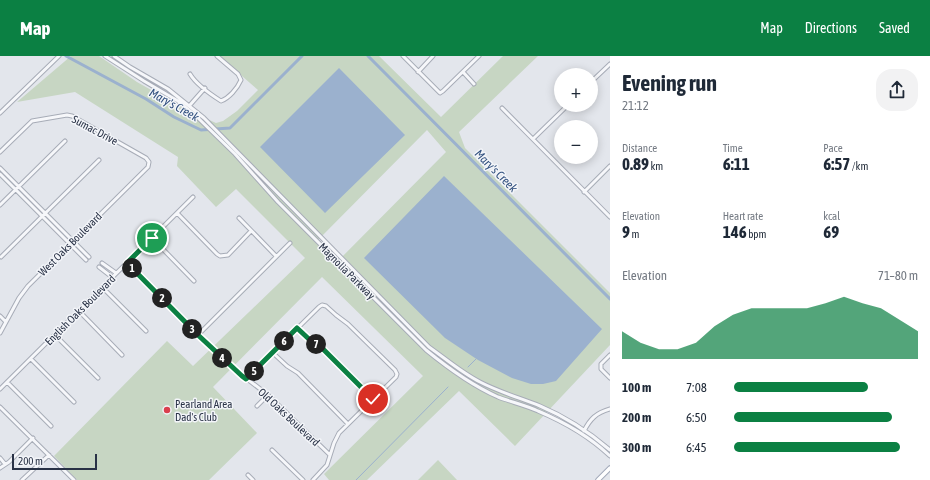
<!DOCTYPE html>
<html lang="en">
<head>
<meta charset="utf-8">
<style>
	:root { --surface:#fff; --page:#f2f2f3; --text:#1f2937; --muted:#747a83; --accent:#0b8043 }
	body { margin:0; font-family:"Asap Condensed",sans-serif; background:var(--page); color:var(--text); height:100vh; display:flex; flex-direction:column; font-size:15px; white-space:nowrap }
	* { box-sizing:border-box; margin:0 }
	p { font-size:13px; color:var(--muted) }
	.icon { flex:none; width:22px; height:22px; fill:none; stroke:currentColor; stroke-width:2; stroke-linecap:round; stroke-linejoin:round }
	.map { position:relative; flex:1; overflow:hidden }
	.drawer { display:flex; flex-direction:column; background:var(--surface); width:320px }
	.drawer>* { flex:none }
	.tools { position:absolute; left:554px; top:12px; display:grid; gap:8px }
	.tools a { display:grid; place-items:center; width:44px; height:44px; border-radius:50%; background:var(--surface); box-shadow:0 2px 10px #0003; font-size:20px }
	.scale { position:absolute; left:12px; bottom:10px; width:85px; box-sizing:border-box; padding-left:4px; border:2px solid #293246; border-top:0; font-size:11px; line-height:14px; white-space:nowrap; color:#293246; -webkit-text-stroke:3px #f3f5f9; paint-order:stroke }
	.pin { position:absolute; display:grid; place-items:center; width:34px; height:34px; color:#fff; margin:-17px; border:2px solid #fff; border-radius:50%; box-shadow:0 1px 4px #0007 }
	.km { position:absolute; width:20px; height:20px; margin:-10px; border-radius:50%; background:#222; color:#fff; font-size:11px; line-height:20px; text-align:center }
	.round { display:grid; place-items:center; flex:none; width:42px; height:42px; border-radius:16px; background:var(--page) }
	.summary { display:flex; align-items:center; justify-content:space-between; height:68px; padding:0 12px }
	h1 { font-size:22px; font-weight:700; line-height:30px }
	.stats { display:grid; grid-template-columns:repeat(3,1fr); gap:6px; height:68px; padding:4px 12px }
	.stats div { display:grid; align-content:center }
	.stats b { font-size:17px; font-weight:700 }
	.stats small { font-size:11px; font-weight:400 }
	.stats p { font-size:11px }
	.chart { height:112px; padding:8px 12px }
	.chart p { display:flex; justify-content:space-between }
	.chart svg { width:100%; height:72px; margin-top:4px; fill:var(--accent); opacity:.7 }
	ul { padding:0 12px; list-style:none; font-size:13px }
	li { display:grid; grid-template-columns:64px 48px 1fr; align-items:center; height:30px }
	li i { height:10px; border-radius:5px; background:var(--accent) }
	header { display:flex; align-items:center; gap:24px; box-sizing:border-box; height:56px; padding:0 20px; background:var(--accent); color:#fff }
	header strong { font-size:19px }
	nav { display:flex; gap:22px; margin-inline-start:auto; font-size:14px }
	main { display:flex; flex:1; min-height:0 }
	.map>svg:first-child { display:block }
	.green { fill:#c7d6c3; fill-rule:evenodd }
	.water { fill:#9bb1ce }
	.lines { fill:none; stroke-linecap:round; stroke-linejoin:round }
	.stream { stroke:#9bb1ce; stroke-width:1 }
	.canal { stroke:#9bb1ce; stroke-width:3 }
	.minor-casing { stroke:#a7acb7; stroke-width:5 }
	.major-casing { stroke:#a1a9b9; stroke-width:5.5 }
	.minor { stroke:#f6f7fa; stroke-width:3 }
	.major { stroke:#fff; stroke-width:3.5 }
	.route-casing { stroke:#fff; stroke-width:8 }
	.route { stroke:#0b8043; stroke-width:5 }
	.poi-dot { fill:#da3f4d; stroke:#f3f5f9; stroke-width:1.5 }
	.labels { text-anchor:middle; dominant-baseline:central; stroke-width:3; stroke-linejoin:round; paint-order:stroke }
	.street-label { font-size:11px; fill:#293246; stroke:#f3f5f9 }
	.poi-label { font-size:11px; fill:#293246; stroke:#f3f5f9; text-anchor:start }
	.water-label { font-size:12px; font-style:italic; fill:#2f4e7d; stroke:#f3f5f9 }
</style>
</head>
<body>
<header>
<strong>Map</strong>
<nav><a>Map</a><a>Directions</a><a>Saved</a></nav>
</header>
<main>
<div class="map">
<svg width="610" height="424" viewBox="0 0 610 424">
	<rect width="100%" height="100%" fill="#e3e6ec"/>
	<path class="green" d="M71 0H99L137 26 185 53 216 67 223 65 237 55 258 34 219 0H379L441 61 503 0H538L459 76 465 92 610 237V289L515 390 459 335 367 424H329L324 418 423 320 322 221 213 331 257 377 209 424H77L54 400 167 285 193 310 305 202 236 133 216 151 177 110 178 101 75 36 17 46ZM427 74 446 96 336 207 316 186Z
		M438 404 457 424H418Z"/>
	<path class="water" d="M339 12 405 79 325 157 260 91Z
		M444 120 602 273 556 325 543 328H531L512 322 478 304 445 282 364 202Z"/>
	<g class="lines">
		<path class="stream" d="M468 311 476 303
			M356 424 448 331"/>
		<path class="canal" d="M66 0 146 43 174 61 201 74 230 72 302 0
			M368 0 610 243"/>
		<defs>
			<path id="minor" d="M105 0 144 25 178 45 197 61 235 98 278 146 426 294C448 312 471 329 498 341 511 346 525 349 538 355 564 366 590 381 610 400
				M114 0 130 11 168 33 204 62 429 291C446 303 462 317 480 326 499 336 520 342 540 350 566 361 589 376 610 394
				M403 0 440 37 443 35 479 0
				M418 16 433 0
				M463 16 474 28
				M190 18C196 28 210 38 221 45 229 42 237 33 241 24L238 18 217 0
				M591 26 610 8
				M190 49 205 32
				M502 52 610 161
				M0 57 59 0
				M533 83 568 49
				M0 96 32 65 67 59 72 60 146 102 149 106 148 111 28 230 19 242 0 277
				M0 112 89 201
				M0 118 86 204
				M584 136 610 110
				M0 149 65 85
				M177 157 217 198 220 200 228 199 251 175
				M239 162 276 200
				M152 182 194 225
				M1 201 99 104
				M102 207 116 217
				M127 207 229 309 268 339 330 399
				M99 211 112 221
				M102 231 146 275
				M79 255 122 299
				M0 260 6 266
				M297 272 311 285 321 291 373 343
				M55 279 98 322
				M198 279 290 187
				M273 297 287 310 298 317 348 368
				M610 299 601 308V313L610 322
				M31 303 74 346
				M246 323 319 251 322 249 326 250 336 259 348 268 395 314 397 318 396 321 339 377 334 387 327 409 313 424
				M7 326 51 370
				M0 333 193 141
				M257 350 268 339
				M0 351 74 424
				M584 375C590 363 596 357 610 353
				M272 394 303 424
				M0 402 5 408
				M0 412 9 406 33 382
				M248 419 253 424
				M22 424 49 399"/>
			<path id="major" d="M598 424 610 412"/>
		</defs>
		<use href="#minor" class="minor-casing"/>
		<use href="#major" class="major-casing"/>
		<use href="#minor" class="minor"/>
		<use href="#major" class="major"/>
	</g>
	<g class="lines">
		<defs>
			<path id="route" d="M152 182 127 207 198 279 242 320 246 323 297 272 311 285 321 291 373 343"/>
		</defs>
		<use href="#route" class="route-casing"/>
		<use href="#route" class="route"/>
	</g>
	<circle class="poi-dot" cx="167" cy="354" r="4"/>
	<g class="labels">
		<g class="street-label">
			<text transform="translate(95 74) rotate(28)">Sumac Drive</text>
			<text transform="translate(70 188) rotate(-45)">West Oaks Boulevard</text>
			<text transform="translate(347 215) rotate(45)">Magnolia Parkway</text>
			<text transform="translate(80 254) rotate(-45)">English Oaks Boulevard</text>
			<text transform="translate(289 361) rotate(43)">Old Oaks Boulevard</text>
		</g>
		<g class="poi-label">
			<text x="175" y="348">Pearland Area<tspan x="175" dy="13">Dad's Club</tspan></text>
		</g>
		<g class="water-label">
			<text transform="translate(174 49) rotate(29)">Mary's Creek</text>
			<text transform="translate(496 115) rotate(45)">Mary's Creek</text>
		</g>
	</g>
</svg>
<div class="tools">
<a>+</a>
<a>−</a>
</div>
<div class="scale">200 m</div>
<div class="pin" style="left:152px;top:182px;background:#1e9e55"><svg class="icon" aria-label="arrive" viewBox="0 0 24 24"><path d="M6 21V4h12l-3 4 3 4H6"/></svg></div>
<div class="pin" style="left:373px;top:343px;background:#d93025"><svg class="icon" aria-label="check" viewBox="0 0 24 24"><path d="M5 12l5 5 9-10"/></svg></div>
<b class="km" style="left:132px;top:212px">1</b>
<b class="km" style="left:162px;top:242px">2</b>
<b class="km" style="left:192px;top:273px">3</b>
<b class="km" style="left:222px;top:302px">4</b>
<b class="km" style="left:254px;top:315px">5</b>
<b class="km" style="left:284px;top:285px">6</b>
<b class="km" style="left:316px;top:288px">7</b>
</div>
<section class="drawer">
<div class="summary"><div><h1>Evening run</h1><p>21:12</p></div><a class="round"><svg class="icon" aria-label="share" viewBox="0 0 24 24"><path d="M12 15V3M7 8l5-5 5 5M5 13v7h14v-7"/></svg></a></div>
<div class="stats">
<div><p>Distance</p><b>0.89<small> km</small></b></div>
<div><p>Time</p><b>6:11</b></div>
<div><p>Pace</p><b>6:57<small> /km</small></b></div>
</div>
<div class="stats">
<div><p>Elevation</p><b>9<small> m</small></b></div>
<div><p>Heart rate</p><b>146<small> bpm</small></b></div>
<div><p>kcal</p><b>69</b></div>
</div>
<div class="chart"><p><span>Elevation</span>71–80 m</p>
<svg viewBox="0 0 160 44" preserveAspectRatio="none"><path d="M0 44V27L10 34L20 38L30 38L40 34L50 24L60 17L70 13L80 13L90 13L100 13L110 10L120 6L130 10L140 13L150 20L160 27V44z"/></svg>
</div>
<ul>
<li><b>100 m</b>7:08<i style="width:73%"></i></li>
<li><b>200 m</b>6:50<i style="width:86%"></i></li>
<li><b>300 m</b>6:45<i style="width:90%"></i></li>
</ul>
</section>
</main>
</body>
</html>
